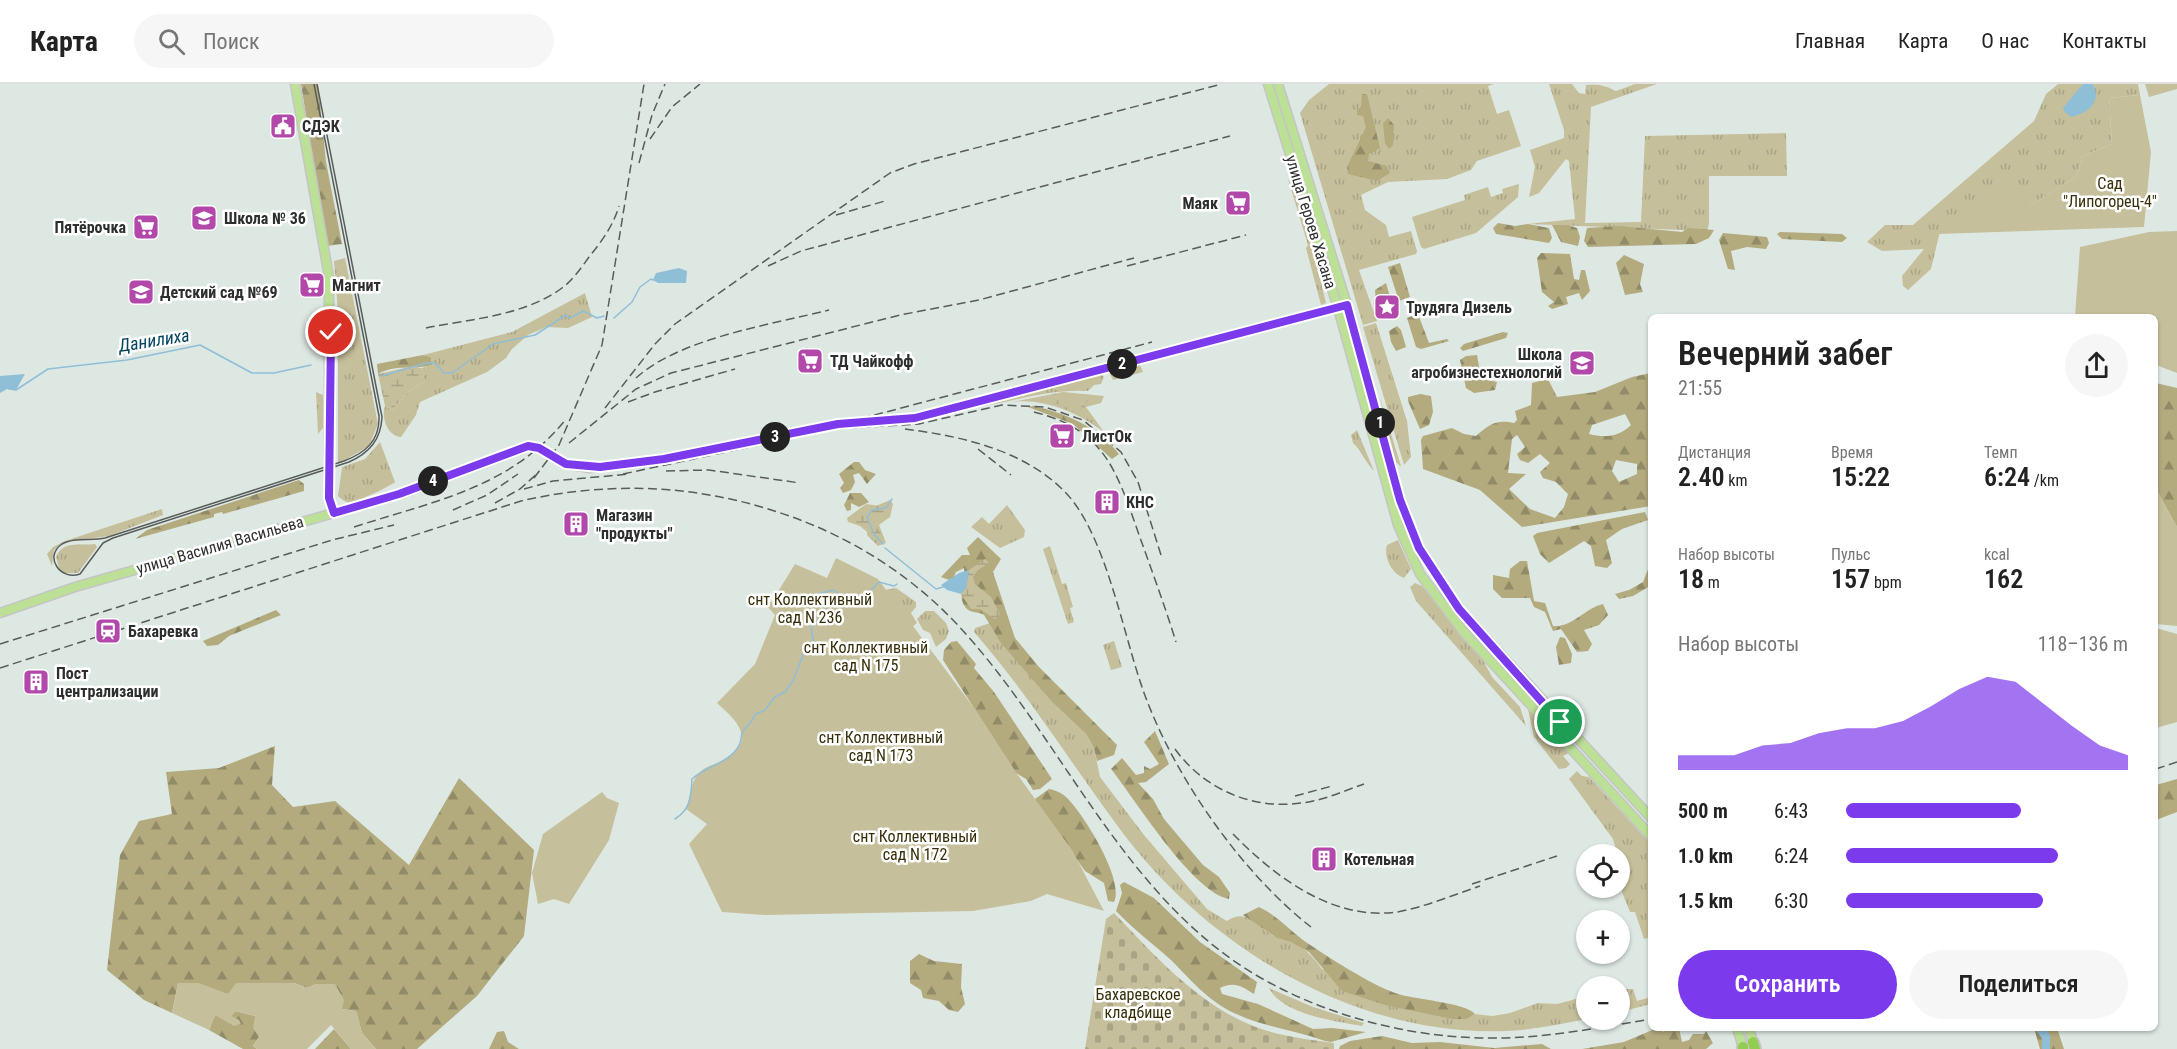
<!DOCTYPE html>
<html lang="ru">
<head>
<meta charset="utf-8">
<style>
	:root { --surface:#fff; --page:#f6f6f6; --text:#222; --muted:#767676; --line:#e0e0e0; --accent:#7c3aed }
	body { margin:0; font-family:"Roboto Condensed",sans-serif; background:var(--page); color:var(--text); height:100vh; display:flex; flex-direction:column; font-size:22px; white-space:nowrap }
	* { box-sizing:border-box; margin:0 }
	p { font-size:20px; color:var(--muted) }
	.icon { flex:none; width:33px; height:33px; fill:none; stroke:currentColor; stroke-width:2; stroke-linecap:round; stroke-linejoin:round }
	.map { position:relative; flex:1; overflow:hidden }
	.side { position:absolute; left:1648px; top:230px; width:510px; height:717px; display:flex; flex-direction:column; background:var(--surface); border-radius:9px; box-shadow:0 2px 4px #0004 }
	.side>* { flex:none }
	.controls { position:absolute; left:1576px; top:760px; display:grid; gap:12px }
	.controls a { display:grid; place-items:center; width:54px; height:54px; border-radius:50%; background:var(--surface); box-shadow:0 2px 4px #0004; font-size:30px }
	.pin { position:absolute; display:grid; place-items:center; width:51px; height:51px; color:#fff; margin:-26px; border:3px solid #fff; border-radius:50%; box-shadow:0 2px 6px #0007 }
	.km { position:absolute; width:30px; height:30px; margin:-15px; border-radius:50%; background:#222; color:#fff; font-size:16px; line-height:30px; text-align:center }
	.round { display:grid; place-items:center; flex:none; width:63px; height:63px; border-radius:32px; background:var(--page) }
	.headline { display:flex; align-items:center; justify-content:space-between; height:102px; padding:0 30px }
	h1 { font-size:33px; font-weight:600; line-height:45px }
	.stats { display:grid; grid-template-columns:repeat(3,1fr); gap:9px; height:102px; padding:6px 30px }
	.stats div { display:grid; align-content:center }
	.stats b { font-size:26px; font-weight:600 }
	.stats small { font-size:16px; font-weight:400 }
	.stats p { font-size:16px }
	.chart { height:168px; padding:12px 30px }
	.chart p { display:flex; justify-content:space-between }
	.chart svg { width:100%; height:108px; margin-top:6px; fill:var(--accent); opacity:.7 }
	.cta { display:flex; gap:12px; margin-top:auto; padding:12px 30px }
	.cta a { flex:1; height:69px; border-radius:36px; background:var(--accent); color:#fff; font-size:24px; font-weight:600; line-height:69px; text-align:center }
	.cta a+a { background:var(--page); color:var(--text) }
	ul { padding:0 30px; list-style:none; font-size:20px }
	li { display:grid; grid-template-columns:96px 72px 1fr; align-items:center; height:45px }
	li i { height:15px; border-radius:8px; background:var(--accent) }
	header { display:flex; align-items:center; gap:36px; box-sizing:border-box; height:84px; padding:0 30px; background:var(--surface); border-bottom:2px solid var(--line) }
	header strong { font-size:28px }
	nav { display:flex; gap:33px; margin-inline-start:auto; font-size:21px }
	.search { width:420px; height:54px; background:var(--page); display:flex; align-items:center; gap:15px; box-sizing:border-box; padding:0 21px; border-radius:33px; color:var(--muted); font-size:22px }
	.map>svg:first-child { display:block }
	.grass { fill:url(#grass-tufts) }
	.forest { fill:url(#forest-firs); fill-rule:evenodd }
	.wetland { fill:url(#wetland-marsh) }
	.cemetery { fill:url(#cemetery-stones) }
	.garden { fill:#c6bf9b }
	.water { fill:#8fbed7 }
	.lines { fill:none; stroke-linecap:round; stroke-linejoin:round }
	.stream { stroke:#8fbed7; stroke-width:1.5 }
	.river { stroke:#8fbed7; stroke-width:8 }
	.major-casing { stroke:#c4c5c4; stroke-width:11 }
	.highway-casing { stroke:#c4c5c4; stroke-width:14 }
	.major { stroke:#bce196; stroke-width:8 }
	.highway { stroke:#90cd50; stroke-width:10 }
	.tram { stroke:#585d5a; stroke-width:1.5 }
	.rail { stroke:#585d5a; stroke-width:1.5; stroke-dasharray:9 4.5; stroke-linecap:butt }
	.route-casing { stroke:#fff; stroke-width:12 }
	.route { stroke:#7c3aed; stroke-width:8 }
	.labels { text-anchor:middle; dominant-baseline:central; stroke-width:5; stroke-linejoin:round; paint-order:stroke }
	.poi-label { font-size:16px; font-weight:bold; fill:#2c2f2d; stroke:#fff; text-anchor:start }
	.park-label { font-size:16px; fill:#362e08; stroke:#fff }
	.street-label { font-size:16px; fill:#2c2f2d; stroke:#fff }
	.water-label { font-size:18px; font-style:italic; fill:#00445d; stroke:#fff }
</style>
</head>
<body>
<header>
<strong>Карта</strong>
<div class="search"><svg class="icon" aria-label="search" viewBox="0 0 24 24"><circle cx="10" cy="10" r="6"/><path d="M15 15l6 6"/></svg>Поиск</div>
<nav><a>Главная</a><a>Карта</a><a>О нас</a><a>Контакты</a></nav>
</header>
<div class="map">
<svg width="2177" height="965" viewBox="0 0 2177 965">
	<defs>
		<pattern id="grass-tufts" width="24" height="20" patternUnits="userSpaceOnUse" patternTransform="scale(1.5)"><rect width="24" height="20" fill="#c6bf9b"/><path d="M3 7l-1-3M5 7V3M7 7l1-3M15 17l-1-3M17 17v-4M19 17l1-3" fill="none" stroke="#aaa486"/></pattern>
		<pattern id="forest-firs" width="22" height="20" patternUnits="userSpaceOnUse" patternTransform="scale(1.5)"><rect width="22" height="20" fill="#b3aa7e"/><path d="M5 1l3.5 6h-7zM16 11l3.5 6h-7z" fill="#928b68"/></pattern>
		<pattern id="wetland-marsh" width="20" height="14" patternUnits="userSpaceOnUse" patternTransform="scale(1.5)"><rect width="20" height="14" fill="#c6bf9b"/><path d="M1 5h8M5 5V1M11 12h8M15 12V8" fill="none" stroke="#aaa486"/></pattern>
		<pattern id="cemetery-stones" width="16" height="16" patternUnits="userSpaceOnUse" patternTransform="scale(1.5)"><rect width="16" height="16" fill="#c6bf9b"/><path d="M2 7V4a2 2 0 0 1 4 0v3zM10 15v-3a2 2 0 0 1 4 0v3z" fill="#aaa486"/></pattern>
	</defs>
	<rect width="100%" height="100%" fill="#dee8e3"/>
	<path class="grass" d="M1329 0H1494L1488 2 1497 30 1509 26 1521 62 1477 77 1471 86 1447 95 1388 98 1361 111 1365 126 1386 141 1389 153 1411 147 1417 167 1416 170 1359 186 1377 237 1363 241 1300 29 1309 16Z
		M1549 0H1572L1579 9 1585 10 1586 1C1598 0 1605 1 1616 7L1635 0H1657L1591 23 1585 139 1641 138 1645 52 1786 49 1787 92H1709V140L1707 147 1528 140 1575 135 1569 77 1566 75 1539 109 1529 113 1535 83 1530 66 1564 54V46Z
		M2058 0H2138L2140 11 2109 14 2112 60 2083 72 2076 93 2028 123 1942 139 1931 185 1908 206 1903 202 1902 192 1924 165 1882 167 1867 158 1885 141H1913L2034 37 2046 10Z
		M1288 95C1298 106 1321 197 1326 219L1321 221 1306 164 1308 161Z
		M1519 100 1518 113 1476 149 1424 165 1421 163 1412 133 1465 116 1464 111 1488 103 1491 113 1503 109 1502 105Z
		M345 174 378 340 369 362 338 380V228L334 177Z
		M585 209 592 233 568 244 546 243 528 251 512 265 506 274 487 288 420 318 416 331 401 353C387 352 381 333 385 322L392 326 409 307 425 297 421 284 432 281 431 273 423 271 512 248Z
		M1376 239 1407 337 1411 373 1404 381 1363 243Z
		M1139 279 1143 288 1113 296 1109 288Z
		M1098 290 1104 292 1101 300 1094 301 1088 307C1047 305 1012 318 973 324Z
		M316 308 323 311V344L318 350Z
		M1063 308 1104 312 1101 319 1086 323 1104 348C1078 329 1045 314 1012 318Z
		M1379 311 1401 382H1400L1396 378Z
		M1357 346 1374 387C1365 378 1361 366 1353 359L1351 351Z
		M380 358 395 398C391 402 356 418 351 419 346 419 341 415 338 412L342 383 365 375Z
		M890 416 893 420 890 433 879 441 886 459 878 462 867 451 869 425Z
		M1007 421 1025 446 1024 453 1000 464 971 443 982 433 989 440Z
		M162 425 163 431 109 452 64 458 54 466 52 482 47 470 53 463 65 457Z
		M1398 456 1411 485 1404 494C1392 490 1383 473 1387 461Z
		M95 460 97 463 78 489H65L59 484 56 473C63 456 80 462 95 460Z
		M1050 462 1062 500 1066 499 1073 523 1070 524 1074 538 1068 540 1043 465Z
		M1415 499 1422 502 1483 576 1492 593 1520 623 1526 642 1416 517 1410 503Z
		M896 504 916 518V523L911 529 917 539 906 548 879 507Z
		M925 527H934L946 539 949 547 946 555 936 563 930 549 923 546 917 535Z
		M990 539 1053 619 1086 650 1094 664 1100 693 1144 751 1207 825 1227 837C1248 823 1258 844 1276 853 1280 855 1285 856 1290 857 1305 863 1313 873 1322 885L1467 935 1475 930 1492 932 1510 929 1538 919 1557 920 1587 912V935C1560 940 1533 946 1506 947 1357 953 1210 865 1122 748 1072 681 1029 611 974 548L975 544Z
		M1114 557 1122 583 1111 586 1103 561Z
		M1528 625 1569 669 1563 672 1570 680 1566 684 1559 685 1534 653Z
		M1577 687 1582 692 1589 693 1651 760V853L1644 855 1635 828H1630C1626 816 1615 799 1623 788L1613 755 1569 695Z
		M1269 904 1313 923 1364 939 1362 942C1335 937 1283 931 1269 904Z
		M1620 905H1633L1637 917 1651 913V920L1620 928Z"/>
	<path class="forest" d="M301 0H318L326 78 342 160 327 162Z
		M1362 10H1367L1380 64 1369 70 1368 77 1387 82 1390 89 1377 97 1348 90 1347 83 1366 43 1363 32 1357 31V26L1361 23Z
		M1388 34 1394 41 1393 61 1389 65 1385 59 1383 39Z
		M1498 139 1515 142 1528 140 1549 144 1552 154 1549 159 1496 150 1493 144Z
		M1552 141H1568L1577 144 1580 153 1578 162 1561 158Z
		M1619 142 1682 148 1688 144 1714 146 1709 154 1696 160 1588 163 1584 157 1587 144Z
		M1780 148 1842 150 1847 154 1842 158 1782 155 1777 150Z
		M1723 149 1767 153 1769 159 1766 165 1747 163 1731 167 1735 186 1728 185 1719 156Z
		M1541 169 1570 170 1574 195 1579 196 1581 186H1585L1590 207 1582 216 1579 209 1566 213 1568 220 1552 225 1548 222 1554 218 1542 208 1537 174Z
		M1624 171 1644 180 1640 200 1643 208 1625 211 1616 179Z
		M1400 179 1410 213 1399 217 1388 183Z
		M1386 199 1391 216 1376 219 1375 206Z
		M1418 230 1429 259 1447 255 1449 257 1421 265 1416 263 1407 234Z
		M1397 242 1401 246 1406 263 1396 267 1391 258 1389 247Z
		M1503 248 1508 249 1506 254 1463 267 1460 264 1464 260Z
		M423 271 431 273 432 281C416 286 394 280 378 290L377 280Z
		M1477 271 1481 294 1497 298 1495 306 1474 309 1466 304 1460 276 1466 272Z
		M1651 289V422L1522 443 1480 406 1423 385 1421 356 1423 352 1452 344 1464 350 1476 352C1489 340 1497 335 1514 339L1517 336 1515 327 1531 321 1532 299 1548 295 1557 313 1595 308 1632 293ZM1625 330 1631 341C1619 353 1605 354 1589 350L1592 341ZM1517 351 1525 363 1517 370 1520 376 1528 379 1540 370 1550 379 1540 388 1543 394 1556 398 1568 410 1564 423 1555 434 1530 425 1509 405 1526 390 1508 389 1512 355ZM1616 376 1637 380V390L1619 398 1612 387Z
		M2156 299 2177 304V443L2156 405Z
		M1420 310 1431 312 1433 328 1429 341 1420 345 1408 317V313Z
		M1033 322C1066 329 1098 343 1119 370L1112 375 1073 340 1028 323Z
		M854 378H859L865 386 876 390 867 400 859 389 853 391 855 398 851 406 843 409 840 404 844 399 839 390Z
		M299 396 304 400V407L223 430 222 428 214 430V433L135 455 147 446Z
		M850 409H861L869 418 859 423 851 419V426L847 427 844 421Z
		M1645 428 1648 436 1622 445 1606 456 1612 479 1607 484 1595 482 1591 462 1584 457 1549 479 1540 470 1533 452 1537 449Z
		M978 453 1001 475 993 488 1015 554 1039 583 1117 661 1114 671 1097 677 1094 664 1086 650 1053 619 1001 559 984 531C980 528 975 529 970 527 954 517 966 498 964 484L956 488 952 497 941 493 962 471H970L967 464Z
		M1520 477H1527L1534 517 1545 519 1553 542C1572 544 1585 524 1603 520L1608 531 1599 541 1584 546 1592 560 1588 567 1577 568 1561 545 1553 547 1545 528 1534 523 1530 514H1502L1493 505V491L1509 494 1510 485Z
		M1651 478 1650 502 1633 512 1619 515 1615 510 1629 506 1643 498Z
		M276 526 281 531 229 552 218 561 207 562 203 557Z
		M1560 553 1565 554 1572 570 1571 579 1559 581 1556 563Z
		M957 557 976 580 974 584 994 608 1052 695 1040 705 1033 706 1026 695 1016 689 943 576 944 566 951 558Z
		M1155 647 1169 680 1146 698 1138 699 1153 715 1164 735 1203 781 1219 793 1230 809 1229 815C1192 808 1135 715 1111 685L1122 674 1136 691 1144 689V682L1150 685 1159 680 1144 658Z
		M275 662 272 701 293 723 335 717 409 781 459 694 534 766 524 852 477 912 417 965H376L362 949 356 927 342 925 316 900 307 904 294 899 228 910 178 899 172 929 144 916 107 886 120 771 139 737 172 730 166 688 219 684Z
		M2177 695V728L2156 736V701Z
		M1049 705C1055 706 1062 709 1066 713 1083 729 1125 796 1114 818L1108 817 1104 799 1085 787 1036 719 1035 715Z
		M1124 798 1154 814 1200 858 1257 898 1254 910C1242 902 1234 897 1220 904L1222 910 1258 920 1313 945 1332 944 1366 948 1331 958 1325 957C1295 946 1263 943 1234 929 1208 917 1190 895 1171 876 1152 859 1134 846 1116 827L1122 809 1120 801Z
		M1259 823C1276 831 1288 845 1303 856 1326 872 1370 900 1395 909 1414 916 1465 918 1475 930L1467 935H1452L1385 921 1342 907 1309 868 1291 858 1277 854 1243 831Z
		M919 870 934 877 962 880 961 903 965 920 958 928 949 926 939 917 923 914 921 906 910 899V877Z
		M235 927 255 932 259 953 253 962 257 965H243L209 946 215 931 231 932Z
		M1657 944 1664 948 1663 944H1679L1682 958 1689 956 1693 950H1704L1706 947 1713 959 1706 965H1582L1624 958Z
		M2034 944H2057L2064 965H2040Z
		M334 945 351 965H315Z
		M504 947 508 958 519 965H489L497 948Z
		M1382 952 1412 959 1440 958 1494 964 1542 960 1551 965H1339L1340 962 1350 957Z"/>
	<path class="wetland" d="M413 282 421 284 425 297 409 307 392 326 385 322 378 290Z
		M1057 314H1089L1082 328 1076 330 1064 322 1046 317Z
		M889 418 890 430 875 442 884 453 883 458 880 459 860 442 848 438 847 434 866 420 880 422Z
		M985 475 989 479 978 486 973 493 975 500 991 513 1000 530 995 535 980 525H971L961 510 966 504 969 486Z"/>
	<path class="cemetery" d="M1114 829C1155 872 1197 919 1253 942 1278 952 1307 955 1334 959V965H1085L1106 835Z"/>
	<path class="garden" d="M2145 0H2177V5L2149 13Z
		M2140 11 2151 68 2144 143 1938 150 1942 139 2002 105 2028 123 2076 93 2083 72 2112 60 2109 14Z
		M2177 147V289L2156 281V232H2075L2080 163 2149 148Z
		M2156 379V405L2177 443V542L2156 540Z
		M836 474 878 495 977 628 1017 690 1072 766 1104 827 1047 810 1031 817 973 827 765 831 722 828 689 760 707 740 686 725C690 714 691 698 698 690 705 682 715 681 723 676 758 656 737 637 717 619L755 580 775 531 765 520 777 516 781 510 779 506 795 480 827 494Z
		M2156 544 2177 550V638L2156 644Z
		M602 708 607 714 619 719 609 756 569 820 554 815 538 820 532 789 543 750Z
		M178 899H199L228 910 236 899H294L307 904 316 900H335L344 916 342 925 356 927 362 949 376 965H351L331 941 307 965H257L253 962 259 953 253 944 255 932 235 927 231 932 239 936 241 940 234 942 215 931 209 946 172 929Z"/>
	<path class="water" d="M2083 0H2093C2102 18 2088 29 2071 33L2064 27 2063 24Z
		M679 184 687 187 686 199H658L653 196 656 189Z
		M25 290 16 306 7 305 0 309V292Z
		M969 486 966 504 961 510 947 506 941 501 959 489Z"/>
	<g class="lines">
		<path class="stream" d="M614 234 632 218 640 203 651 195 653 196
			M382 292 426 279H435L444 289H452L493 260 535 251 566 231 570 234 583 227 597 234 604 232
			M9 305 16 306 48 285 127 276 200 261 252 289H274L311 281
			M883 460 874 450 867 433 872 426 886 424 892 415
			M885 464 936 505 943 503
			M675 735C691 725 691 712 692 695 707 681 732 679 740 659 741 656 741 652 742 649 745 642 753 639 755 630L764 627 775 613 785 608 793 597 803 571 814 559 811 544 825 528 820 509 834 506 847 517 864 513 879 498 894 502 897 500"/>
		<path class="river" d="M2039 944 2046 952V965"/>
		<defs>
			<path id="major" d="M295 0 329 193V414L334 429
				M1268 0 1338 224 1398 441 1420 490 1463 547 1652 753
				M1278 0 1347 221 1400 416 1419 464 1459 525 1652 735
				M0 529 75 503 400 410 528 362 539 364 566 380 590 384 652 377 838 340 915 334 1347 221
				M1737 944 1743 963
				M1749 944 1753 958"/>
			<path id="highway" d="M1753 958 1755 965
				M1743 963V965"/>
		</defs>
		<use href="#major" class="major-casing"/>
		<use href="#highway" class="highway-casing"/>
		<use href="#major" class="major"/>
		<use href="#highway" class="highway"/>
		<path class="tram" d="M314 0 379 332C380 357 365 369 344 377L105 454C92 457 73 453 62 460 43 473 61 497 80 490L103 459 113 454 349 378C369 369 381 356 382 333L317 0"/>
		<path class="rail" d="M650 55 672 23 700 0
			M639 79 652 31 665 0
			M836 131 885 117
			M768 182 801 167 1230 52
			M1127 182 1246 151
			M426 244C470 235 524 232 562 204 573 196 581 184 589 173 602 157 613 142 619 122
			M636 294C680 254 770 241 829 226
			M628 318 655 308 735 285
			M605 324 655 260 675 240 890 89 914 80 1218 1
			M1034 328C1103 345 1116 385 1137 445 1150 482 1164 519 1176 558
			M848 338 1152 258
			M905 345C961 352 1025 366 1066 409 1104 449 1122 543 1140 597 1168 684 1239 787 1311 843
			M569 359 636 305 671 289 900 231 979 216 1134 174
			M978 365 1011 391
			M666 387 709 386 800 399
			M623 390 834 345 919 340 1002 321 1045 323 1083 336 1121 368 1138 398 1161 471
			M534 394 559 361 602 261 644 0
			M524 405 553 397 630 390
			M495 419 520 405 539 388
			M453 426 487 411 518 390
			M354 443C434 417 511 404 566 335
			M0 560 332 456 394 441
			M0 584 521 417C604 398 687 400 768 425 838 446 901 483 952 535 1063 650 1122 820 1270 899 1347 940 1437 959 1524 953 1567 950 1609 942 1652 935
			M1175 665C1204 705 1252 726 1301 719 1323 717 1343 707 1364 700
			M2156 685 2177 678
			M1295 712 1332 702
			M1233 750C1275 793 1333 837 1397 828 1425 823 1453 811 1480 802
			M1472 800 1557 772"/>
	</g>
	<g class="lines">
		<defs>
			<path id="route" d="M331 248 329 414 334 429 399 410 528 362 539 364 566 380 600 383 664 375 838 340 915 334 1347 221 1400 416 1419 464 1459 525 1560 638"/>
		</defs>
		<use href="#route" class="route-casing"/>
		<use href="#route" class="route"/>
	</g>
	<defs>
		<symbol id="civic-square" viewBox="-11 -11 22 22"><rect x="-9" y="-9" width="18" height="18" rx="4" fill="#b148aa" stroke="#fff"/><path d="M-.6-6.5H3V-4.5H.6V-3L4-1V1h2V6H-6V1h2V-1L-.6-3ZM-1.2 2.5V6h2.4V2.5Z" fill="#fff"/></symbol>
		<symbol id="supermarket-square" viewBox="-11 -11 22 22"><rect x="-9" y="-9" width="18" height="18" rx="4" fill="#b148aa" stroke="#fff"/><path d="M-6-5.5h2.5l.6 2H6L4.5 2H-2.5L-4.4-4H-6ZM-1.5 3.2a1.3 1.3 0 1 0 .1 0ZM3 3.2a1.3 1.3 0 1 0 .1 0Z" fill="#fff"/></symbol>
		<symbol id="school-square" viewBox="-11 -11 22 22"><rect x="-9" y="-9" width="18" height="18" rx="4" fill="#b148aa" stroke="#fff"/><path d="M0-5L7-2L0 1L-7-2ZM-4 1L0 2.5L4 1V4Q0 6-4 4Z" fill="#fff"/></symbol>
		<symbol id="sight-square" viewBox="-11 -11 22 22"><rect x="-9" y="-9" width="18" height="18" rx="4" fill="#b148aa" stroke="#fff"/><path d="M0-6L1.8-2.2L6-1.7L2.9 1.2L3.7 5.4L0 3.3L-3.7 5.4L-2.9 1.2L-6-1.7L-1.8-2.2Z" fill="#fff"/></symbol>
		<symbol id="building-square" viewBox="-11 -11 22 22"><rect x="-9" y="-9" width="18" height="18" rx="4" fill="#b148aa" stroke="#fff"/><path d="M-4-6H4V6H1V3H-1V6H-4ZM-2.5-4.3h1.7v1.8h-1.7ZM.8-4.3h1.7v1.8H.8ZM-2.5-1h1.7V.8h-1.7ZM.8-1h1.7V.8H.8Z" fill="#fff"/></symbol>
		<symbol id="station-square" viewBox="-11 -11 22 22"><rect x="-9" y="-9" width="18" height="18" rx="4" fill="#b148aa" stroke="#fff"/><path d="M-3-6H3Q5-6 5-4V2Q5 4 3 4L4.5 6H3L1.5 4h-3L-3 6H-4.5L-3 4Q-5 4-5 2V-4Q-5-6-3-6ZM-3.5-4v3h7v-3ZM-3.5 1v1.5H-2V1ZM2 1v1.5H3.5V1Z" fill="#fff"/></symbol>
	</defs>
	<g fill-rule="evenodd">
		<use href="#civic-square" x="268" y="27" width="30" height="30"/>
		<use href="#supermarket-square" x="1223" y="104" width="30" height="30"/>
		<use href="#school-square" x="189" y="119" width="30" height="30"/>
		<use href="#supermarket-square" x="131" y="128" width="30" height="30"/>
		<use href="#supermarket-square" x="297" y="186" width="30" height="30"/>
		<use href="#school-square" x="126" y="193" width="30" height="30"/>
		<use href="#sight-square" x="1372" y="208" width="30" height="30"/>
		<use href="#supermarket-square" x="795" y="262" width="30" height="30"/>
		<use href="#school-square" x="1567" y="264" width="30" height="30"/>
		<use href="#supermarket-square" x="1047" y="337" width="30" height="30"/>
		<use href="#building-square" x="1092" y="403" width="30" height="30"/>
		<use href="#building-square" x="561" y="425" width="30" height="30"/>
		<use href="#station-square" x="93" y="532" width="30" height="30"/>
		<use href="#building-square" x="21" y="583" width="30" height="30"/>
		<use href="#building-square" x="1309" y="760" width="30" height="30"/>
	</g>
	<g class="labels">
		<g class="poi-label">
			<text x="302" y="42">СДЭК</text>
			<text x="1218" y="119" text-anchor="end">Маяк</text>
			<text x="224" y="134">Школа № 36</text>
			<text x="126" y="143" text-anchor="end">Пятёрочка</text>
			<text x="332" y="201">Магнит</text>
			<text x="160" y="208">Детский сад №69</text>
			<text x="1406" y="223">Трудяга Дизель</text>
			<text x="1562" y="270" text-anchor="end">Школа<tspan x="1562" dy="18">агробизнестехнологий</tspan></text>
			<text x="830" y="277">ТД Чайкофф</text>
			<text x="1082" y="352">ЛистОк</text>
			<text x="1126" y="418">КНС</text>
			<text x="596" y="431">Магазин<tspan x="596" dy="18">"продукты"</tspan></text>
			<text x="128" y="547">Бахаревка</text>
			<text x="56" y="589">Пост<tspan x="56" dy="18">централизации</tspan></text>
			<text x="1344" y="775">Котельная</text>
		</g>
		<g class="park-label">
			<text x="2110" y="99">Сад<tspan x="2110" dy="18">"Липогорец-4"</tspan></text>
			<text x="810" y="515">снт Коллективный<tspan x="810" dy="18">сад N 236</tspan></text>
			<text x="866" y="563">снт Коллективный<tspan x="866" dy="18">сад N 175</tspan></text>
			<text x="881" y="653">снт Коллективный<tspan x="881" dy="18">сад N 173</tspan></text>
			<text x="915" y="752">снт Коллективный<tspan x="915" dy="18">сад N 172</tspan></text>
			<text x="1138" y="910">Бахаревское<tspan x="1138" dy="18">кладбище</tspan></text>
		</g>
		<g class="street-label">
			<text transform="translate(1311 138) rotate(73)">улица Героев Хасана</text>
			<text transform="translate(220 461) rotate(-16)">улица Василия Васильева</text>
		</g>
		<g class="water-label">
			<text transform="translate(154 256) rotate(-9)">Данилиха</text>
		</g>
	</g>
</svg>
<div class="controls">
<a><svg class="icon" aria-label="locate" viewBox="0 0 24 24"><circle cx="12" cy="12" r="6"/><path d="M12 2v4M12 18v4M2 12h4M18 12h4"/></svg></a>
<a>+</a>
<a>−</a>
</div>
<div class="pin" style="left:1560px;top:638px;background:#1e9e55"><svg class="icon" aria-label="arrive" viewBox="0 0 24 24"><path d="M6 21V4h12l-3 4 3 4H6"/></svg></div>
<div class="pin" style="left:331px;top:248px;background:#d93025"><svg class="icon" aria-label="check" viewBox="0 0 24 24"><path d="M5 12l5 5 9-10"/></svg></div>
<b class="km" style="left:1380px;top:339px">1</b>
<b class="km" style="left:1122px;top:280px">2</b>
<b class="km" style="left:775px;top:353px">3</b>
<b class="km" style="left:433px;top:397px">4</b>
<section class="side">
<div class="headline"><div><h1>Вечерний забег</h1><p>21:55</p></div><a class="round"><svg class="icon" aria-label="share" viewBox="0 0 24 24"><path d="M12 15V3M7 8l5-5 5 5M5 13v7h14v-7"/></svg></a></div>
<div class="stats">
<div><p>Дистанция</p><b>2.40<small> km</small></b></div>
<div><p>Время</p><b>15:22</b></div>
<div><p>Темп</p><b>6:24<small> /km</small></b></div>
</div>
<div class="stats">
<div><p>Набор высоты</p><b>18<small> m</small></b></div>
<div><p>Пульс</p><b>157<small> bpm</small></b></div>
<div><p>kcal</p><b>162</b></div>
</div>
<div class="chart"><p><span>Набор высоты</span>118–136 m</p>
<svg viewBox="0 0 160 44" preserveAspectRatio="none"><path d="M0 44V38L10 38L20 38L30 34L40 33L50 29L60 27L70 27L80 24L90 18L100 11L110 6L120 8L130 17L140 26L150 34L160 38V44z"/></svg>
</div>
<ul>
<li><b>500 m</b>6:43<i style="width:62%"></i></li>
<li><b>1.0 km</b>6:24<i style="width:75%"></i></li>
<li><b>1.5 km</b>6:30<i style="width:70%"></i></li>
</ul>
<div class="cta"><a>Сохранить</a><a>Поделиться</a></div>
</section>
</div>
</body>
</html>
